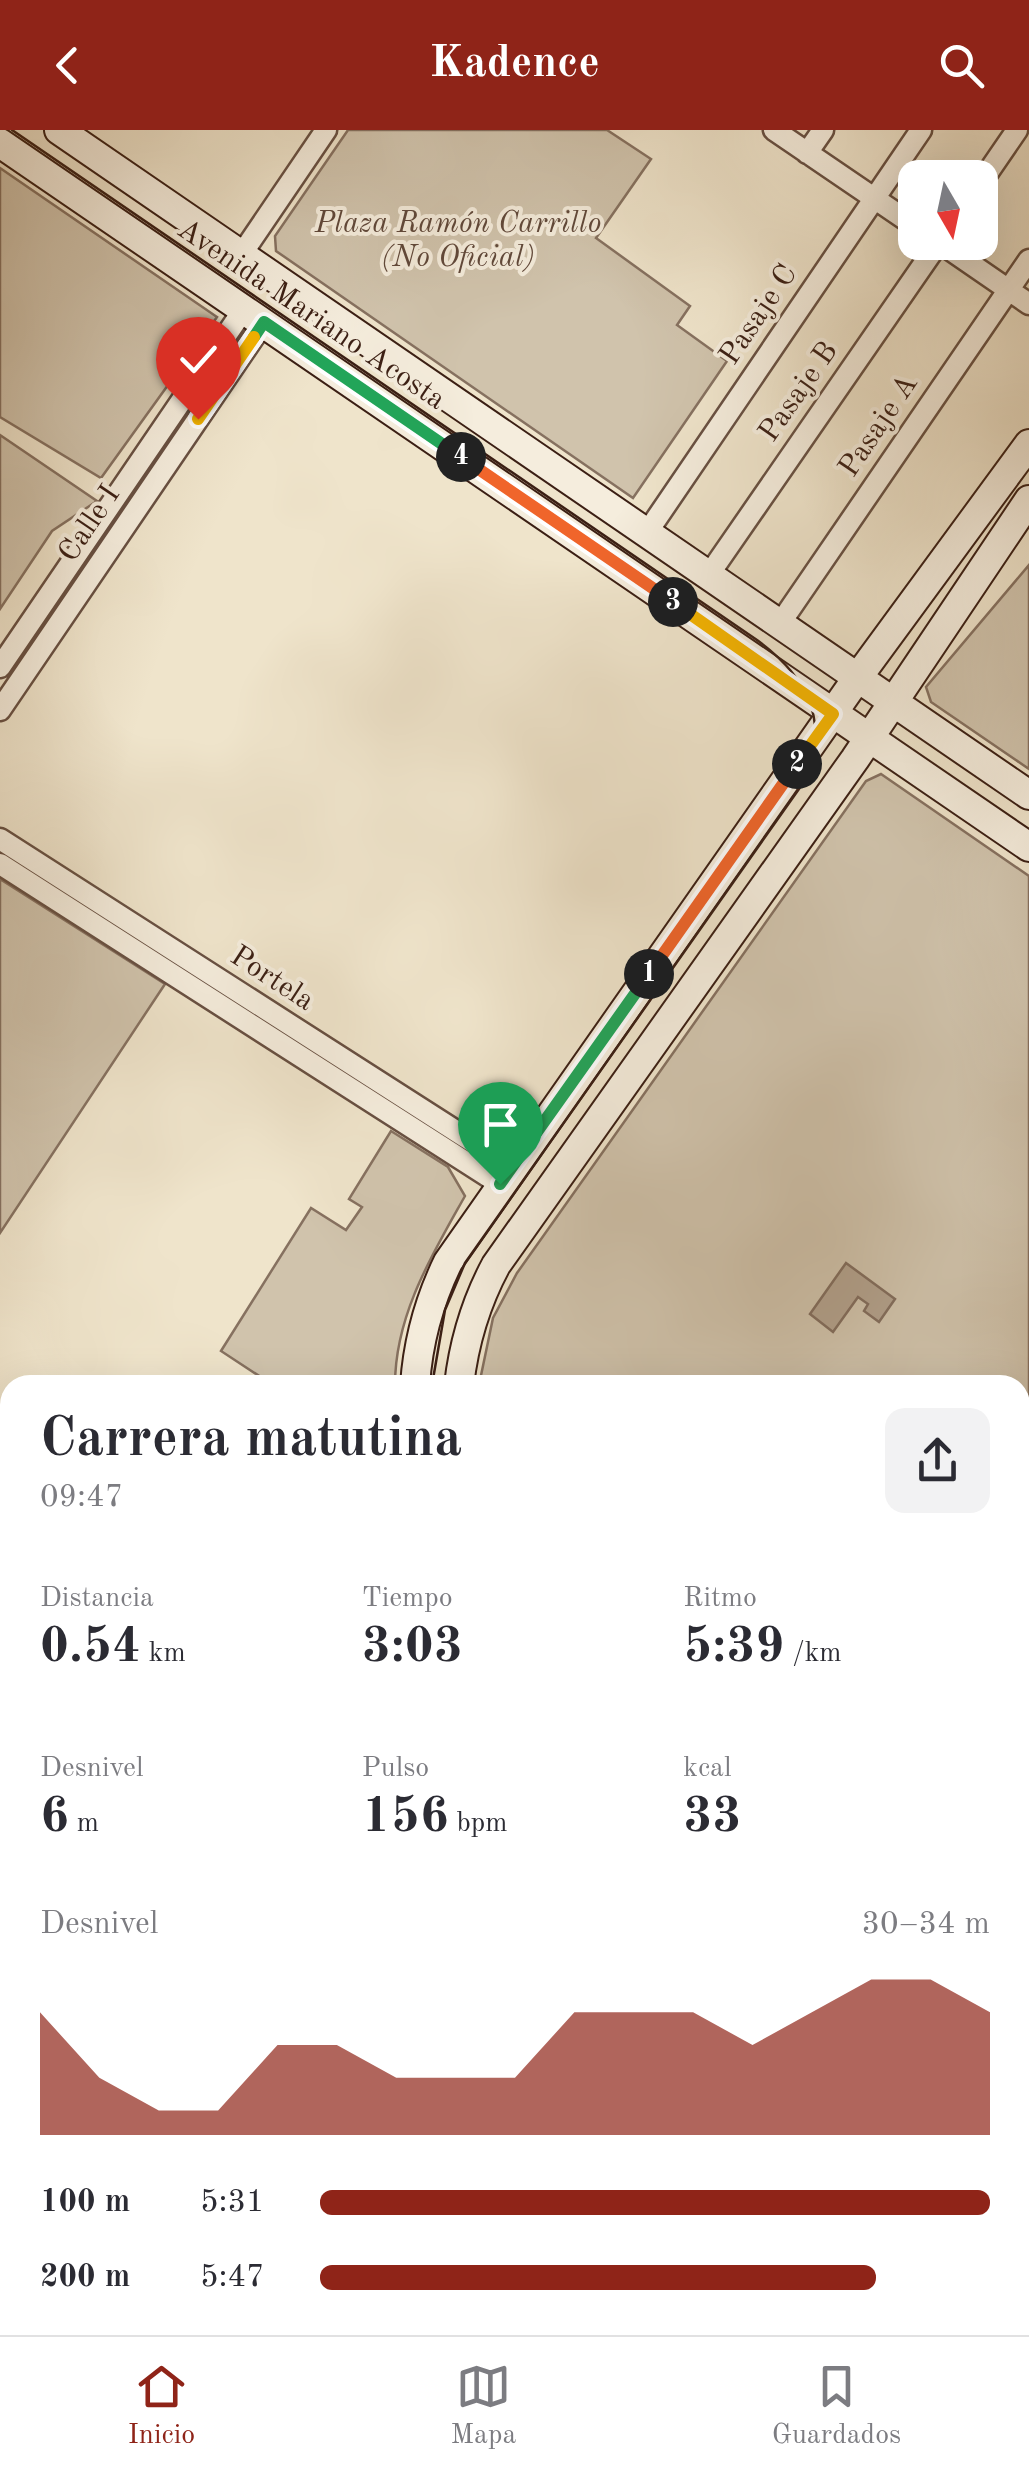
<!DOCTYPE html>
<html lang="es">
<head>
<meta charset="utf-8">
<style>
	:root { --surface:#fff; --page:#f2f2f3; --text:#2b2b33; --muted:#7c7c81; --line:#e1e1e2; --accent:#8f2418 }
	body { margin:0; font-family:"Old Standard TT",serif; background:var(--page); color:var(--text); height:100vh; display:flex; flex-direction:column; font-size:38px; white-space:nowrap }
	* { box-sizing:border-box; margin:0 }
	p { font-size:32px; color:var(--muted) }
	.icon { flex:none; width:55px; height:55px; fill:none; stroke:currentColor; stroke-width:2; stroke-linecap:round; stroke-linejoin:round }
	.map { position:relative; flex:1; overflow:hidden }
	.panel { position:absolute; left:0px; top:1245px; width:1030px; height:960px; display:flex; flex-direction:column; background:var(--surface); border-radius:30px 30px 0 0; box-shadow:0 10px 40px #0002 }
	.panel>* { flex:none }
	.needle { width:65px; rotate:171deg }
	.buttons { position:absolute; left:898px; top:30px; display:grid; gap:20px }
	.buttons a { display:grid; place-items:center; width:100px; height:100px; border-radius:20px; background:var(--surface); box-shadow:0 10px 40px #0002; font-size:50px }
	.pin { position:absolute; display:grid; place-items:center; width:85px; height:85px; color:#fff; margin:-102px -42px; border-radius:50% 50% 50% 0; rotate:-45deg; box-shadow:0 0 10px #0007 }
	.pin .icon { rotate:45deg }
	.km { position:absolute; width:50px; height:50px; margin:-25px; border-radius:50%; background:#222; color:#fff; font-size:28px; line-height:50px; text-align:center }
	.round { display:grid; place-items:center; flex:none; width:105px; height:105px; border-radius:20px; background:var(--page) }
	.headline { display:flex; align-items:center; justify-content:space-between; height:170px; padding:0 40px }
	h1 { font-size:55px; font-weight:700; line-height:75px }
	.stats { display:grid; grid-template-columns:repeat(3,1fr); gap:15px; height:170px; padding:10px 40px }
	.stats div { display:grid; align-content:center }
	.stats b { font-size:50px; font-weight:700 }
	.stats small { font-size:28px; font-weight:400 }
	.stats p { font-size:28px }
	.chart { height:280px; padding:20px 40px }
	.chart p { display:flex; justify-content:space-between }
	.chart svg { width:100%; height:180px; margin-top:10px; fill:var(--accent); opacity:.7 }
	ul { padding:0 40px; list-style:none; font-size:32px }
	li { display:grid; grid-template-columns:160px 120px 1fr; align-items:center; height:75px }
	li i { height:25px; border-radius:12px; background:var(--accent) }
	header { display:flex; justify-content:space-between; align-items:center; height:130px; padding:0 40px; background:var(--accent); color:#fff; font-size:45px; font-weight:700 }
	.menu { display:flex; justify-content:space-around; align-items:center; height:140px; border-top:2px solid var(--line); background:var(--surface); font-size:28px; color:var(--muted) }
	.menu a { display:grid; justify-items:center; gap:5px }
	.menu .selected { color:var(--accent) }
	.map>svg:first-child { display:block }
	.green { fill:#d0c3ac; stroke:#867160; stroke-width:2.5 }
	.water { fill:#b2a18d; stroke:#826d5d; stroke-width:2.5 }
	.lines { fill:none; stroke-linecap:round; stroke-linejoin:round }
	.street-casing { stroke:#685042; stroke-width:25 }
	.secondary-casing { stroke:#3b1f14; stroke-width:32 }
	.street { stroke:#f5eddd; stroke-width:20 }
	.secondary { stroke:#f5eddd; stroke-width:28 }
	.tram { stroke:#3b1f14; stroke-width:2.5 }
	.split-1-casing { stroke:#fff; stroke-width:20 }
	.split-2-casing { stroke:#fff; stroke-width:20 }
	.split-3-casing { stroke:#fff; stroke-width:20 }
	.split-4-casing { stroke:#fff; stroke-width:20 }
	.split-5-casing { stroke:#fff; stroke-width:20 }
	.split-6-casing { stroke:#fff; stroke-width:20 }
	.split-1 { stroke:#22a559; stroke-width:12 }
	.split-2 { stroke:#f0652b; stroke-width:12 }
	.split-3 { stroke:#f5b400; stroke-width:12 }
	.split-4 { stroke:#f0652b; stroke-width:12 }
	.split-5 { stroke:#22a559; stroke-width:12 }
	.split-6 { stroke:#f5b400; stroke-width:12 }
	.labels { text-anchor:middle; dominant-baseline:central; stroke-width:8; stroke-linejoin:round; paint-order:stroke }
	.park-label { font-size:30px; font-style:italic; fill:#60483a; stroke:#f5eddd }
	.street-label { font-size:30px; fill:#3b1f14; stroke:#f5eddd }
</style>
</head>
<body>
<header><svg class="icon" aria-label="back" viewBox="0 0 24 24"><path d="M15 5l-7 7 7 7"/></svg>Kadence<svg class="icon" aria-label="search" viewBox="0 0 24 24"><circle cx="10" cy="10" r="6"/><path d="M15 15l6 6"/></svg></header>
<div class="map">
<svg width="1029" height="2205" viewBox="0 0 1029 2205">
	<rect width="100%" height="100%" fill="#efe4cb"/>
	<filter id="stains"><feTurbulence type="fractalNoise" baseFrequency=".002" numOctaves="4"/><feColorMatrix values="0 0 0 0 .2 0 0 0 0 .09 0 0 0 0 .02 0 0 0 .5 -.17"/></filter>
	<radialGradient id="worn" r=".72"><stop offset=".6" stop-color="#630" stop-opacity="0"/><stop offset="1" stop-color="#630" stop-opacity=".3"/></radialGradient>
	<path class="green" d="M348 0H607L651 29 596 108 690 176 677 195 727 231 633 368 276 121 275 106Z
		M0 38 217 187 101 348 0 287Z
		M0 305 97 371 52 401 0 479Z
		M1029 435V639L931 572 926 557Z
		M881 644 1029 746V1481H1020V1255H479L493 1188 517 1143 866 651Z
		M0 749 165 854 0 1103Z
		M391 1001 448 1037 465 1066C432 1125 395 1185 395 1255H273L221 1221 311 1078 346 1100 362 1077 349 1069Z
		M0 1425 10 1428V1551L0 1552Z
		M10 1821V2195H908L910 2205H0V1822Z"/>
	<path class="water" d="M846 1133 895 1169 879 1192 864 1181 868 1174 858 1167 833 1202 810 1184Z"/>
	<g class="lines">
		<defs>
			<path id="street" d="M774 0 915 96
				M807 23 823 0
				M980 54 1017 0
				M939 112 1029 174
				M241 125 326 0
				M646 404 921 0
				M708 446 939 112
				M779 495 1029 130
				M0 537 244 179
				M0 580 264 192
				M0 709 512 1037
				M0 734 500 1054
				M1020 1682 1029 1669
				M1020 1807 1029 1814
				M1020 1976 1029 1983"/>
			<path id="secondary" d="M59 0 1029 665
				M0 13 1029 717
				M415 1255C418 1211 429 1171 448 1132L858 547 1029 314
				M459 1255C464 1212 475 1174 496 1135L855 629 1029 370
				M0 1378 10 1380
				M0 1412 10 1415
				M1020 1535 1029 1534
				M1020 1560H1029
				M0 1571 10 1570
				M0 1597 10 1596
				M0 1779 10 1774
				M1020 2158 1029 2166
				M1020 2184 1029 2191
				M947 2195 949 2205"/>
		</defs>
		<use href="#street" class="street-casing"/>
		<use href="#secondary" class="secondary-casing"/>
		<use href="#street" class="street"/>
		<use href="#secondary" class="secondary"/>
		<path class="tram" d="M12 0 757 510C806 546 830 588 806 649L465 1133 445 1180 432 1255
			M1020 2165 1029 2172"/>
	</g>
	<g class="lines">
		<defs>
			<path id="split-1" d="M500 1054 649 844"/>
			<path id="split-2" d="M649 844 797 634"/>
			<path id="split-3" d="M673 472 833 584 797 634"/>
			<path id="split-4" d="M461 327 673 472"/>
			<path id="split-5" d="M254 207 264 192 461 327"/>
			<path id="split-6" d="M198 289 254 207"/>
		</defs>
		<use href="#split-1" class="split-1-casing"/>
		<use href="#split-2" class="split-2-casing"/>
		<use href="#split-3" class="split-3-casing"/>
		<use href="#split-4" class="split-4-casing"/>
		<use href="#split-5" class="split-5-casing"/>
		<use href="#split-6" class="split-6-casing"/>
		<use href="#split-1" class="split-1"/>
		<use href="#split-2" class="split-2"/>
		<use href="#split-3" class="split-3"/>
		<use href="#split-4" class="split-4"/>
		<use href="#split-5" class="split-5"/>
		<use href="#split-6" class="split-6"/>
	</g>
	<g class="labels">
		<g class="park-label">
			<text x="458" y="94">Plaza Ramón Carrillo<tspan x="458" dy="34">(No Oficial)</tspan></text>
		</g>
		<g class="street-label">
			<text transform="translate(311 185) rotate(34)">Avenida Mariano Acosta</text>
			<text transform="translate(759 185) rotate(-56)">Pasaje C</text>
			<text transform="translate(799 262) rotate(-55)">Pasaje B</text>
			<text transform="translate(879 296) rotate(-56)">Pasaje A</text>
			<text transform="translate(90 394) rotate(-56)">Calle I</text>
			<text transform="translate(272 849) rotate(33)">Portela</text>
		</g>
	</g>
	<rect width="100%" height="100%" filter="url(#stains)"/>
	<rect width="100%" height="100%" fill="url(#worn)"/>
</svg>
<div class="buttons">
<a><svg class="needle" viewBox="-14 -14 28 28"><path d="M0-13l5 13h-10z" fill="#e53935"/><path d="M0 13l5-13h-10z" fill="#7c7c81"/></svg></a>
</div>
<div class="pin" style="left:500px;top:1054px;background:#1e9e55"><svg class="icon" aria-label="arrive" viewBox="0 0 24 24"><path d="M6 21V4h12l-3 4 3 4H6"/></svg></div>
<div class="pin" style="left:198px;top:289px;background:#d93025"><svg class="icon" aria-label="check" viewBox="0 0 24 24"><path d="M5 12l5 5 9-10"/></svg></div>
<b class="km" style="left:649px;top:844px">1</b>
<b class="km" style="left:797px;top:634px">2</b>
<b class="km" style="left:673px;top:472px">3</b>
<b class="km" style="left:461px;top:327px">4</b>
<section class="panel">
<div class="headline"><div><h1>Carrera matutina</h1><p>09:47</p></div><a class="round"><svg class="icon" aria-label="share" viewBox="0 0 24 24"><path d="M12 15V3M7 8l5-5 5 5M5 13v7h14v-7"/></svg></a></div>
<div class="stats">
<div><p>Distancia</p><b>0.54<small> km</small></b></div>
<div><p>Tiempo</p><b>3:03</b></div>
<div><p>Ritmo</p><b>5:39<small> /km</small></b></div>
</div>
<div class="stats">
<div><p>Desnivel</p><b>6<small> m</small></b></div>
<div><p>Pulso</p><b>156<small> bpm</small></b></div>
<div><p>kcal</p><b>33</b></div>
</div>
<div class="chart"><p><span>Desnivel</span>30–34 m</p>
<svg viewBox="0 0 160 44" preserveAspectRatio="none"><path d="M0 44V14L10 30L20 38L30 38L40 22L50 22L60 30L70 30L80 30L90 14L100 14L110 14L120 22L130 14L140 6L150 6L160 14V44z"/></svg>
</div>
<ul>
<li><b>100 m</b>5:31<i style="width:100%"></i></li>
<li><b>200 m</b>5:47<i style="width:83%"></i></li>
</ul>
</section>
</div>
<nav class="menu">
<a class="selected"><svg class="icon" aria-label="home" viewBox="0 0 24 24"><path d="M3 11l9-7 9 7M6 9v11h12V9"/></svg>Inicio</a>
<a><svg class="icon" aria-label="map" viewBox="0 0 24 24"><path d="M3 6l6-2 6 2 6-2v14l-6 2-6-2-6 2zM9 4v14M15 6v14"/></svg>Mapa</a>
<a><svg class="icon" aria-label="saved" viewBox="0 0 24 24"><path d="M7 4h10v16l-5-4-5 4z"/></svg>Guardados</a>
</nav>
</body>
</html>
